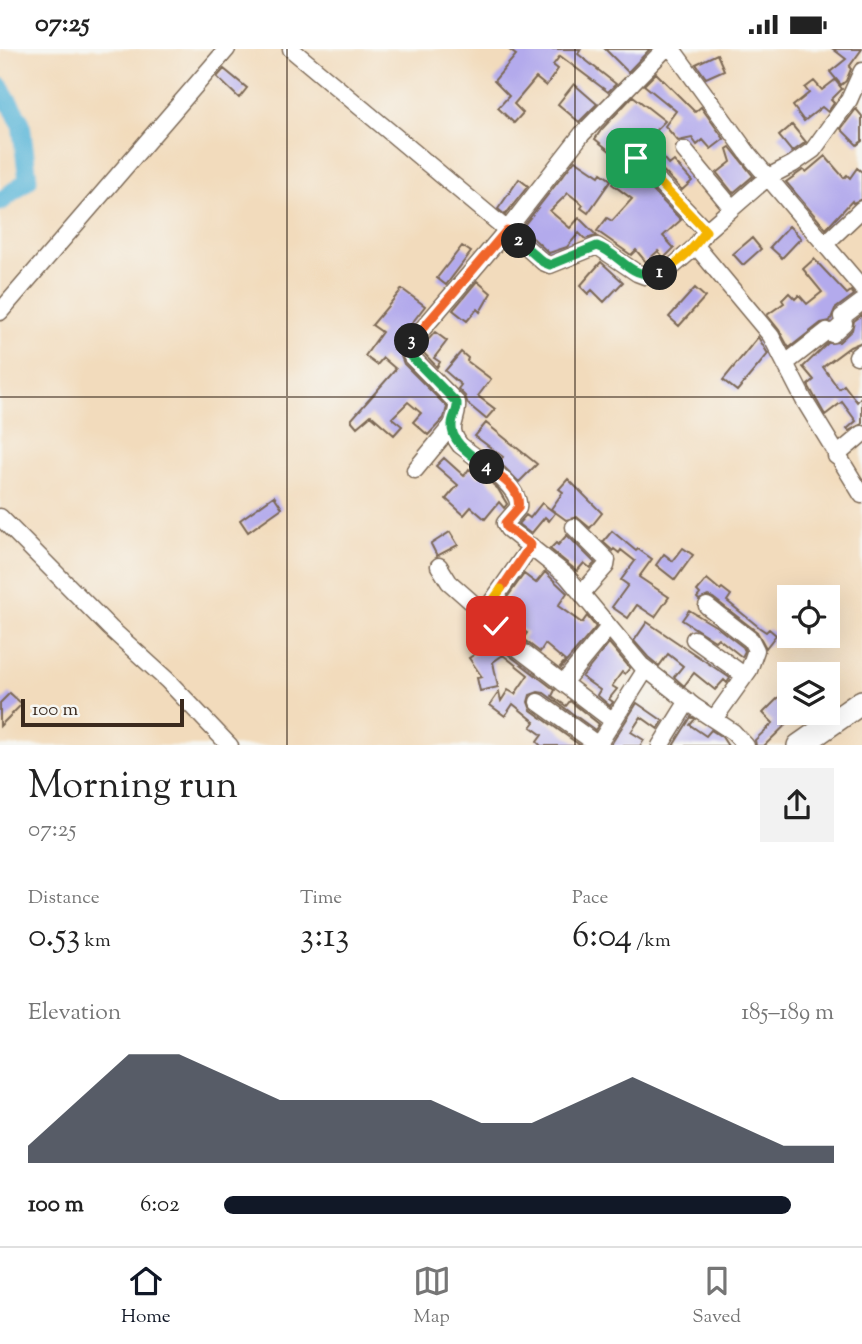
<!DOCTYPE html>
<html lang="en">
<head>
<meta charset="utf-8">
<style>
	:root { --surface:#fff; --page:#f2f2f2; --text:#222; --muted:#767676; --line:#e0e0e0; --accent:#111827 }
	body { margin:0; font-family:"Sorts Mill Goudy",serif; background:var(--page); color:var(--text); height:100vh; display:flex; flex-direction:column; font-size:26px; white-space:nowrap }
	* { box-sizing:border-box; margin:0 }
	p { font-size:23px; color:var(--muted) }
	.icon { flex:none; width:38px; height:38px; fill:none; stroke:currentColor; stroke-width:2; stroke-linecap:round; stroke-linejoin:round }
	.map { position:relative; height:696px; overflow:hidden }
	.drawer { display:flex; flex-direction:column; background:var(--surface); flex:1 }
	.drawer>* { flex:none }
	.controls { position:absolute; left:777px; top:536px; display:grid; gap:14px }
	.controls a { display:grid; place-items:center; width:63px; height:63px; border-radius:0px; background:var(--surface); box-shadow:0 7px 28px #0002; font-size:35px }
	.scale { position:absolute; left:21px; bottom:18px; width:163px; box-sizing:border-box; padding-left:7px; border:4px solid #3b2a1e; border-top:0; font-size:19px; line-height:24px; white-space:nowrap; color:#3b2a1e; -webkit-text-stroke:5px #f6f6f2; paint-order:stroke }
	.pin { position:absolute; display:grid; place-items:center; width:60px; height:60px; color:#fff; margin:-30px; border-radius:14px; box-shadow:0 4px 10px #0006 }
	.km { position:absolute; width:35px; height:35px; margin:-18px; border-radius:50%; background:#222; color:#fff; font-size:19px; line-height:35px; text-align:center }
	.round { display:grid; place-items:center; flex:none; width:74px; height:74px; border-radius:0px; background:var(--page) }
	.summary { display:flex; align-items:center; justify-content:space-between; height:119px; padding:0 28px }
	h1 { font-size:38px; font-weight:600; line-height:52px }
	.metrics { display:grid; grid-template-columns:repeat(3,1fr); gap:10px; height:119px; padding:7px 28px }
	.metrics div { display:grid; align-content:center }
	.metrics b { font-size:35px; font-weight:600 }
	.metrics small { font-size:19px; font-weight:400 }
	.metrics p { font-size:19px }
	.chart { height:196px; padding:14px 28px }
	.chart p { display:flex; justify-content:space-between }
	.chart svg { width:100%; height:126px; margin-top:7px; fill:var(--accent); opacity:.7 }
	ul { padding:0 28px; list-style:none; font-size:23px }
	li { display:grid; grid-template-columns:112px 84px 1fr; align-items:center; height:52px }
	li i { height:18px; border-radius:9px; background:var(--accent) }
	.status { display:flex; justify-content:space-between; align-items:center; height:49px; padding:0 35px; background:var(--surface); direction:ltr }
	.status svg { height:19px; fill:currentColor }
	.tab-bar { display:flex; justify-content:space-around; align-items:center; height:98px; border-top:2px solid var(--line); background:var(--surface); font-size:19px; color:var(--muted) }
	.tab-bar a { display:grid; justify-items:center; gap:4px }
	.tab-bar .selected { color:var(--accent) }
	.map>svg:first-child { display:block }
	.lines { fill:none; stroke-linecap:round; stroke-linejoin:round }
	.river { stroke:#5ab6d8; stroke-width:19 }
	.building { fill:#b3aaec }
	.minor-casing { stroke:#7b6855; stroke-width:19 }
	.highway-casing { stroke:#7b6855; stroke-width:26 }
	.minor { stroke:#fff; stroke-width:16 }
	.highway { stroke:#fff; stroke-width:23 }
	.split-1-casing { stroke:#fff; stroke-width:14 }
	.split-2-casing { stroke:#fff; stroke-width:14 }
	.split-3-casing { stroke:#fff; stroke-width:14 }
	.split-4-casing { stroke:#fff; stroke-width:14 }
	.split-5-casing { stroke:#fff; stroke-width:14 }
	.split-6-casing { stroke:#fff; stroke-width:14 }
	.split-1 { stroke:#f5b400; stroke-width:9 }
	.split-2 { stroke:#22a559; stroke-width:9 }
	.split-3 { stroke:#f0652b; stroke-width:9 }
	.split-4 { stroke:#22a559; stroke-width:9 }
	.split-5 { stroke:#f0652b; stroke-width:9 }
	.split-6 { stroke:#f5b400; stroke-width:9 }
	.grid { fill:none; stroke:#3b2a1e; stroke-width:2; stroke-opacity:0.55 }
</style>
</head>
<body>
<div class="status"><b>07:25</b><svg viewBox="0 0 49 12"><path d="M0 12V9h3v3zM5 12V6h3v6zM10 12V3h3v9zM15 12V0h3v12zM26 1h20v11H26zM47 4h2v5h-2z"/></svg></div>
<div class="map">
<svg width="862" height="697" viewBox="0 0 862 697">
	<rect width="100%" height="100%" fill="#f6f6f2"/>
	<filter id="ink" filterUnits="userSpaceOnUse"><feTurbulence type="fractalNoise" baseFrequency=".0143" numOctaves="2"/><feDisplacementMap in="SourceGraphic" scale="14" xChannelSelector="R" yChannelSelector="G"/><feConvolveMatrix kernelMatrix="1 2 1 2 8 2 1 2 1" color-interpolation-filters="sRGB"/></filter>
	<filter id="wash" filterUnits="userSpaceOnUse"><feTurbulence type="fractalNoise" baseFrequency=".00686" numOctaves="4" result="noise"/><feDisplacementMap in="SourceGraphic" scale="28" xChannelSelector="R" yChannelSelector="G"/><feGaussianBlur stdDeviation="1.57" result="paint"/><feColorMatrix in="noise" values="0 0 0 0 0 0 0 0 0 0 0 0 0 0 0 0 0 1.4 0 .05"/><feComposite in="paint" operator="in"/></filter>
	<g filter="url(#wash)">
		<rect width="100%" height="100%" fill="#f2dbbc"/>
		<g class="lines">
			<path class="river" d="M0 38 21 74 28 131 0 153"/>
		</g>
		<g id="blocks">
			<path class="building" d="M508 0H581L578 5 616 35 608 43 560 7 553 16 558 20 546 37 536 29 514 55 523 64 514 74 498 59 509 47 494 32 516 6Z
				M605 0H650L628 23Z
				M833 0H862L849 18 851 20 846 32 841 36 830 23 846 10Z
				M717 5 724 21 706 29 696 15Z
				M224 20 247 39 239 49 217 28Z
				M656 24 695 63 701 58 724 90 711 100 703 91 697 96 692 89 678 92 665 77 676 62 644 36Z
				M835 31 842 40 831 51 834 54 828 63 822 58 804 72 793 57 809 44 805 39 814 32 822 41Z
				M574 35 597 55 579 73 558 55Z
				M633 47 665 72 647 90 669 116 674 112 692 132 682 141 643 101 633 99 626 105 628 116 681 171 663 187 674 199 664 209 658 202 646 213 636 201 631 206 597 182 607 169 612 172 632 150 612 135 626 115 595 90 601 81Z
				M856 60 862 67V92L857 96 841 80Z
				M792 76 806 93 792 103 779 87Z
				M730 98 753 127 733 144 717 124 731 113 727 100Z
				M825 107 844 129 847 126 850 129 857 119 862 123V150L853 154 852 152 826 180 786 133 803 121 806 123Z
				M575 111 599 127 601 124 611 131 588 164 581 159 583 156 568 144 550 162 570 179 579 169 597 187 585 190 579 184 567 198 549 204 522 179Z
				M519 130 528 137 505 166 498 160Z
				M789 177 801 189 782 209 770 198Z
				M752 189 761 200 743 216 733 205Z
				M462 197 471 203 446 236 437 229Z
				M814 210 847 245 851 242 854 246 835 260 830 272 821 274 789 299 779 281 767 266 784 254 782 251 789 244 795 250 799 246 807 255 822 243 803 220Z
				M601 213 623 233 604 253 592 241 588 245 580 237Z
				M477 232 491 244 480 263 477 260 467 272 453 261Z
				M695 239 705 248 679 277 669 268Z
				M402 240 425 257 393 299 400 305 404 315 447 358 444 369 428 386 413 373 421 364 408 353 392 369 402 377 394 386 371 366 357 378 351 371 396 320 383 309 377 316 365 307 382 283 372 276Z
				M862 266V293L850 298 823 318 839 340 844 336 857 353 862 347V375L849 382 847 380 856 372 842 353 825 366 808 336 814 331 803 318 828 294 839 293 852 281 854 272Z
				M435 283 447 292 434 309 440 313 437 318 420 300Z
				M758 288 768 305 737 342 723 331Z
				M461 303 468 309 467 312 491 330 478 347 495 360 486 370 468 355 465 347 458 340 461 336 445 322Z
				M486 374 537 415 519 433 499 413 503 408 475 387Z
				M444 409 464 427 469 420 479 428 481 425 498 440 507 455 504 459 499 453 485 470 471 458 464 466 446 450 458 436 436 417Z
				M568 430 602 464 590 479 577 468 566 471 551 460 563 443 559 440Z
				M274 447 282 459 248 483 240 471Z
				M542 454 555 464 549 472 545 468 531 485 518 475 526 466 530 469Z
				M612 482 636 502 638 500 652 510 639 528 669 548 655 568 637 556 628 569 612 558 628 536 621 531 635 512 621 501 619 504 614 500 613 502 603 493Z
				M450 483 458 496 437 507 431 495Z
				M567 486 595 514 590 519 584 514 577 522 550 500 556 494 558 496Z
				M683 499 693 506 675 531 656 516 664 505 673 512Z
				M545 523 567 544 558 557 582 574 587 567 596 578 561 619 560 618 565 612 545 595 540 603 523 590 527 584 513 574 511 577 502 568 506 561 501 557 524 525 536 534Z
				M707 530 720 541 722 539 731 546 727 552 760 579 766 583 769 580 776 586 766 599 757 583 713 549 708 547 699 551 697 549 700 545 697 542Z
				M689 561 717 578 743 598 745 602 742 608 718 589 715 592 682 571Z
				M647 573 730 629 727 634 724 631 715 641 694 624 684 637 674 628 683 617 668 605 659 617 648 608 634 592Z
				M480 580 488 588 489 585 509 606 555 641 552 647 566 657 570 652 599 675 595 681 544 644 538 643 530 646 528 653 531 661 581 697H541L537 693 542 686 531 678 535 673 513 655 505 667 490 656 499 643 501 652 508 641 515 645 528 626 503 606 493 613 498 638 480 642 477 629 482 628 469 609 481 601 474 593 478 590 474 585Z
				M609 594 630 619 625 625 622 623 612 637 617 640 609 650 613 653 610 657 597 646 600 641 582 628Z
				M789 638V663H799L764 697H756L755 691 773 674 763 664Z
				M10 644 22 655 0 677V654Z
				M637 654 663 672 658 680 641 668 631 683 644 691 640 697H610Z
				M691 668 695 670 690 676 706 687 711 681 722 688 728 697H673Z"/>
		</g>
	</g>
	<g filter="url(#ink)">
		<use href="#blocks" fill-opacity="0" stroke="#7b6855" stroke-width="2"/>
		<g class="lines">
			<defs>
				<path id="minor" d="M291 0 507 181 582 85 665 0
					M672 0 749 106 862 239
					M684 101 732 159
					M636 109 706 182
					M825 195 862 160
					M696 197 771 287 804 351 862 446
					M0 263 227 0
					M857 307 862 303
					M786 314 827 282 832 285 844 274 842 268 862 253
					M836 407 862 385
					M415 421 452 376
					M0 468 110 579 167 631 230 697
					M574 478 607 511 606 517 582 544
					M531 497 484 564 516 598 613 672
					M439 517 449 533 484 564
					M707 557 751 591 756 601 749 621 714 670
					M694 590 745 627
					M563 634 609 578
					M538 653 598 696 646 620
					M660 697 688 652
					M746 697 733 683 695 658 641 616 566 526 508 480 505 474 518 459C522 438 476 409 460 396 445 376 459 373 457 354L412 308 408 297 507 181 543 213 550 216 597 197 637 224 645 227 658 225 670 220 696 197 706 182 768 128 793 115 813 101 849 51 862 22"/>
				<path id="highway" d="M799 697 862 653"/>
			</defs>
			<use href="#minor" class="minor-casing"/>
			<use href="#highway" class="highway-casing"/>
			<use href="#minor" class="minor"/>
			<use href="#highway" class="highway"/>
		</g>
	</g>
	<g class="lines" filter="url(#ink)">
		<defs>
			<path id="split-1" d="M636 109 706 182C694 199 679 215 660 224"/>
			<path id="split-2" d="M519 192 543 213 550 216 597 197C621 205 631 232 660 224"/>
			<path id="split-3" d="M412 292 507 181 519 192"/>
			<path id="split-4" d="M412 292C406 298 408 301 412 308L457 354C458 363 452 367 452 376 450 394 475 408 487 418"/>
			<path id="split-5" d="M487 418C500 428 522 440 518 459L505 474 506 478 531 496 501 540"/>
			<path id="split-6" d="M496 577 484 564 501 540"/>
		</defs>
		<use href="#split-1" class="split-1-casing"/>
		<use href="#split-2" class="split-2-casing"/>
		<use href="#split-3" class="split-3-casing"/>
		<use href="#split-4" class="split-4-casing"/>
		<use href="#split-5" class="split-5-casing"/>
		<use href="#split-6" class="split-6-casing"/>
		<use href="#split-1" class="split-1"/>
		<use href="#split-2" class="split-2"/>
		<use href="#split-3" class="split-3"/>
		<use href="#split-4" class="split-4"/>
		<use href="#split-5" class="split-5"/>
		<use href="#split-6" class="split-6"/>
	</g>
	<path class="grid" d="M287 0V697M575 0V697M0 348H862"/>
</svg>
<div class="controls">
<a><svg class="icon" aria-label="locate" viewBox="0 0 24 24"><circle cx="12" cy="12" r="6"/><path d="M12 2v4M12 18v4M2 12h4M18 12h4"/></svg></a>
<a><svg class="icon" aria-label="layers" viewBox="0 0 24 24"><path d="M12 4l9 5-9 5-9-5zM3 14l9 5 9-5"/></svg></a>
</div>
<div class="scale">100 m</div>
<div class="pin" style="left:636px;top:109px;background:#1e9e55"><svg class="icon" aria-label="arrive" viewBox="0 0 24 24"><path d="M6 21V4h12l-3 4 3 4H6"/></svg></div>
<div class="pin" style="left:496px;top:577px;background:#d93025"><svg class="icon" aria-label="check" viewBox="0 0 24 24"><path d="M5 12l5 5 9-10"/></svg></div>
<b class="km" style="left:660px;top:224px">1</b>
<b class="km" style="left:519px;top:192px">2</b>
<b class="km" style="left:412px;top:292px">3</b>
<b class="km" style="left:487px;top:418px">4</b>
</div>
<section class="drawer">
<div class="summary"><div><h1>Morning run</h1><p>07:25</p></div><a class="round"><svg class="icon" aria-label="share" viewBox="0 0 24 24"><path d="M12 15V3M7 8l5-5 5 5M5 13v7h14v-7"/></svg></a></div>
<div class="metrics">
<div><p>Distance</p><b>0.53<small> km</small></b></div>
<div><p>Time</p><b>3:13</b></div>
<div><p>Pace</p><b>6:04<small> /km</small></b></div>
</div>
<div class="chart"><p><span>Elevation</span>185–189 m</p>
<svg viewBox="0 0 160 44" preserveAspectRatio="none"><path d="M0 44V38L10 22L20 6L30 6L40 14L50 22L60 22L70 22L80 22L90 30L100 30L110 22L120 14L130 22L140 30L150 38L160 38V44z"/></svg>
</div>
<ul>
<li><b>100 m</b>6:02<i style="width:93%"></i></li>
</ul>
</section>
<nav class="tab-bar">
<a class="selected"><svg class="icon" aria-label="home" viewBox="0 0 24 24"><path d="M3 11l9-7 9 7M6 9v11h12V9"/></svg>Home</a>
<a><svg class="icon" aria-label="map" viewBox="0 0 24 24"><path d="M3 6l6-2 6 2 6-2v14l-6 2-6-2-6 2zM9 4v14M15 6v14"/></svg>Map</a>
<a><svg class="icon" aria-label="saved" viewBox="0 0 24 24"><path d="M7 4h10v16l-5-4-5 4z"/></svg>Saved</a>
</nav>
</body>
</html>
